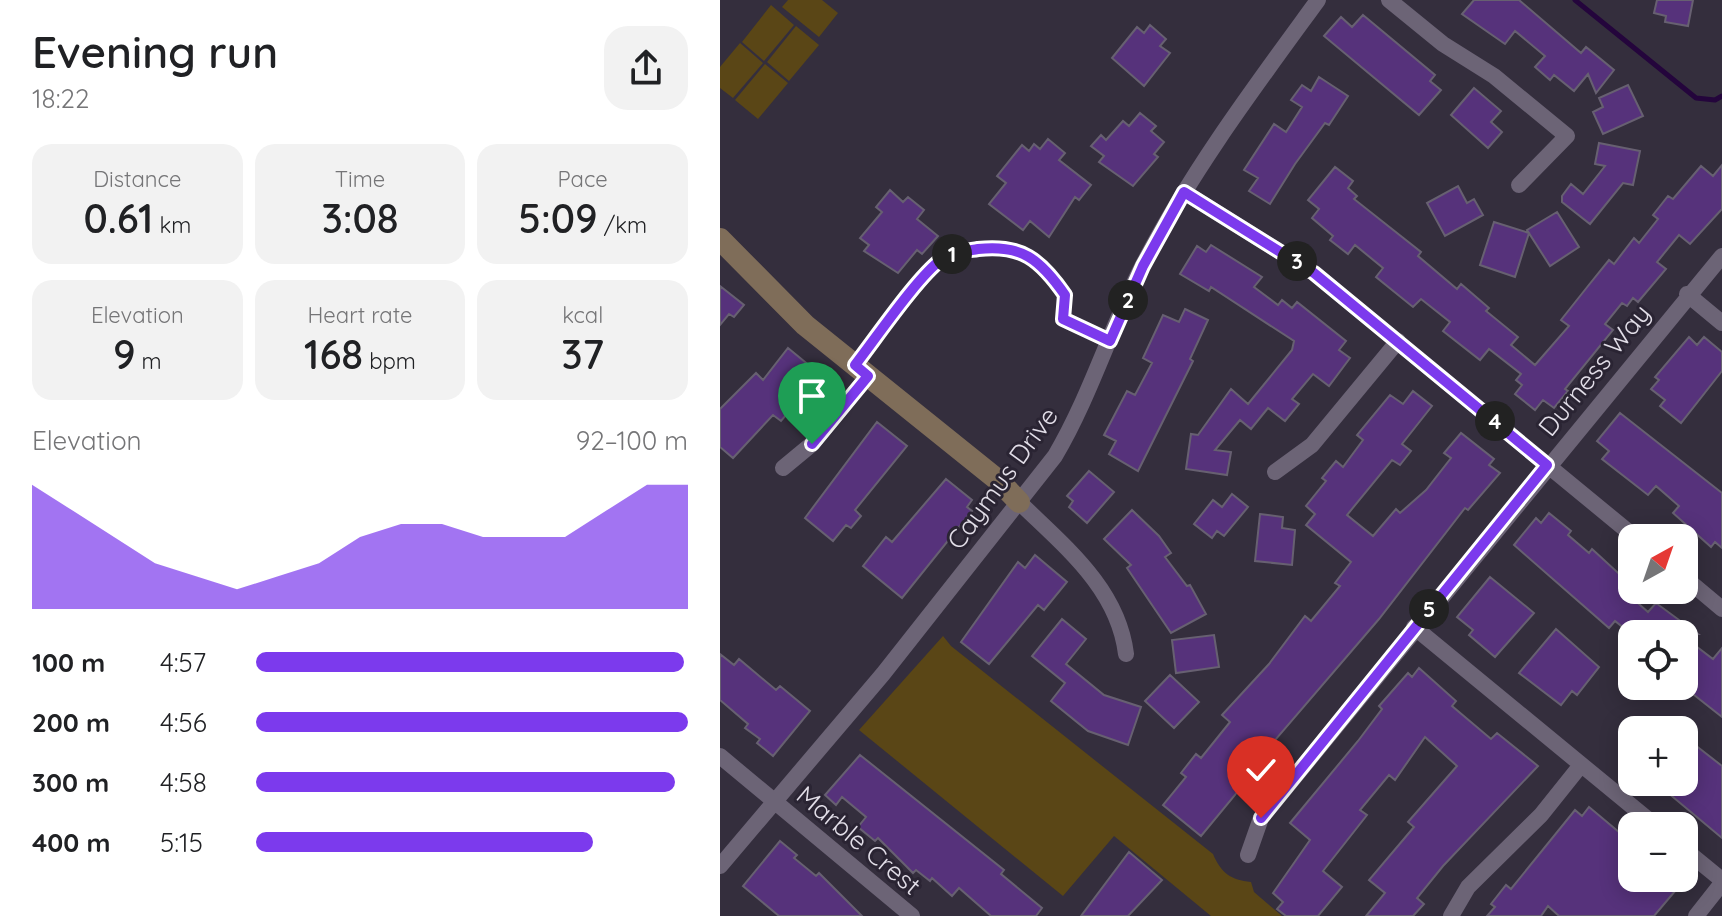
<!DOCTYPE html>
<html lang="en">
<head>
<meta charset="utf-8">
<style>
	:root { --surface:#fff; --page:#f2f2f2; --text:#202124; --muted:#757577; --accent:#7c3aed }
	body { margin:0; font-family:Quicksand,sans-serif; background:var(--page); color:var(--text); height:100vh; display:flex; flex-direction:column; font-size:30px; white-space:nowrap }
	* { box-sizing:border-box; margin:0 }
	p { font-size:26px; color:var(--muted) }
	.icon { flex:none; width:44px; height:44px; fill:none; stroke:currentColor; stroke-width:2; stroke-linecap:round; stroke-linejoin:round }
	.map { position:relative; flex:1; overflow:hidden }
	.panel { display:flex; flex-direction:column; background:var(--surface); width:720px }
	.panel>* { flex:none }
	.needle { width:52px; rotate:40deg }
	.fabs { position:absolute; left:898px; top:524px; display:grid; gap:16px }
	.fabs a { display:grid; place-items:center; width:80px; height:80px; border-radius:16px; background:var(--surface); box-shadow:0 4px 20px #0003; font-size:40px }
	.pin { position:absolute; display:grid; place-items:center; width:68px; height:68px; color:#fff; margin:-82px -34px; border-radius:50% 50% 50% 0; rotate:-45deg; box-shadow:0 0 8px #0007 }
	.pin .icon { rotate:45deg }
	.km { position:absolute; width:40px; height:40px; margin:-20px; border-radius:50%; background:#222; color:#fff; font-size:22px; line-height:40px; text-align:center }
	.round { display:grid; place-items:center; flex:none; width:84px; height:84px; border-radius:24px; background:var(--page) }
	.head { display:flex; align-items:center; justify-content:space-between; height:136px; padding:0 32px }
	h1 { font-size:44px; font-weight:600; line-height:60px }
	.figures { display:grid; grid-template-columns:repeat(3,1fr); gap:12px; height:136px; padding:8px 32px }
	.figures div { display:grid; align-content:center; border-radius:20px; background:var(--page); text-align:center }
	.figures b { font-size:40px; font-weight:600 }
	.figures small { font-size:22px; font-weight:400 }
	.figures p { font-size:22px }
	.chart { height:224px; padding:16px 32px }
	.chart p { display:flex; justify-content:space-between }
	.chart svg { width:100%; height:144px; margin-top:8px; fill:var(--accent); opacity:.7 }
	ul { padding:0 32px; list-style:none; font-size:26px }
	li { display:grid; grid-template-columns:128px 96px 1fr; align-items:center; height:60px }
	li i { height:20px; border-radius:10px; background:var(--accent) }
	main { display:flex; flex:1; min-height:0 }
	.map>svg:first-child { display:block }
	.green { fill:#5a4616 }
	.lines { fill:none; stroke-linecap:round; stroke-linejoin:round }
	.stream { stroke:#24053c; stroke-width:5 }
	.building { fill:#56327b; stroke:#676071; stroke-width:2 }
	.lane { stroke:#6c6476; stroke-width:8 }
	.street { stroke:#6c6476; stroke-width:16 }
	.secondary { stroke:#7f6d59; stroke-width:22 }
	.route-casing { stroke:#fff; stroke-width:16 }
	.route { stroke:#7c3aed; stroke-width:10 }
	.labels { text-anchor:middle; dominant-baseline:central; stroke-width:6; stroke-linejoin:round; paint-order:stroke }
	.street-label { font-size:26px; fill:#e2dee8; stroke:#2a2433 }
</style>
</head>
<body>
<main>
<section class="panel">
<div class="head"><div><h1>Evening run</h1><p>18:22</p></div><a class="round"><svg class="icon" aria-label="share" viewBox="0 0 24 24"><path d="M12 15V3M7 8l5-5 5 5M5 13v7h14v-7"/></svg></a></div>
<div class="figures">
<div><p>Distance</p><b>0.61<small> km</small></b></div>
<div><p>Time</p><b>3:08</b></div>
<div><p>Pace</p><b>5:09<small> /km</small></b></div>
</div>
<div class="figures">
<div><p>Elevation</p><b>9<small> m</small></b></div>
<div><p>Heart rate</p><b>168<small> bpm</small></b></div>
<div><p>kcal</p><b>37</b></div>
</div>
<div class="chart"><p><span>Elevation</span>92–100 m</p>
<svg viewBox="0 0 160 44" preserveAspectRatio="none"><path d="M0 44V6L10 14L20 22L30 30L40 34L50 38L60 34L70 30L80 22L90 18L100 18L110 22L120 22L130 22L140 14L150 6L160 6V44z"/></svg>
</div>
<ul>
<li><b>100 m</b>4:57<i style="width:99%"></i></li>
<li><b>200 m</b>4:56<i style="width:100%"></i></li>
<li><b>300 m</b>4:58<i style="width:97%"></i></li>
<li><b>400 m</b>5:15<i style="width:78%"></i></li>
</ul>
</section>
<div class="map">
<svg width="1002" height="916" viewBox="0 0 1002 916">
	<rect width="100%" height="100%" fill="#342e3d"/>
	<path class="green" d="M68 0H102L118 13 99 37 62 7Z
		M51 5 74 25 44 61 22 42Z
		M76 26 99 45 69 81 47 62Z
		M20 43 43 63 13 98 0 88V67Z
		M45 64 68 83 38 119 15 100Z
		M223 636 231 646 493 854C501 873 511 880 531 882L534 892 562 916H491L394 836 343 896 139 730Z"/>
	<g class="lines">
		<path class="stream" d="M855 0 976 98 995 100 1002 96"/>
	</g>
	<path class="building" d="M754 0H799L861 53 866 47 894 70 876 93 868 74 854 91 834 75 830 80 815 67 825 56 795 31 785 44 742 14Z
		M937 0H973L968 26 945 22 946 16 934 13Z
		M643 15 715 75 710 81 721 90 699 115 604 36 621 17 632 27Z
		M430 25 446 39 440 46 450 53 424 86 392 58 417 27 424 33Z
		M599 77 628 96 609 125 605 123 575 164 550 204 529 191 538 178 524 170 554 124 566 132 582 107 571 100 582 85 591 91Z
		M908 85 923 116 883 134 873 112 883 107 879 98Z
		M754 88 781 111 771 122 782 132 768 148 731 115Z
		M420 113 436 126 431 131 444 142 434 154 438 157 413 186 379 162 384 156 371 146 381 135 386 140 403 121 409 126Z
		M328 139 345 153 339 160 371 185 359 200 355 197 329 237 310 221 303 230 269 204 286 183 277 176 302 145 309 151 314 144 320 149Z
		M879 143 920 151 913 185 903 183 870 224 842 202V196L851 184 863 194 885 166 875 164Z
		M1002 165V209L970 244 959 235 937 262 946 269 918 302 913 298 907 306 902 303 885 324 893 330 845 389 848 391 834 408 823 400 815 410 795 394 802 385 796 380 801 374 769 349 760 360 723 331 730 322 701 299 693 307 656 277 663 268 635 245 628 254 610 240 613 236 592 218 599 209 588 200 615 167 633 181 628 188 637 196 634 199 701 252 698 256 737 289 741 284 769 308 766 311 798 337 791 345 815 365 849 326 841 320 868 286 889 260 894 264 914 238 919 243 938 219 933 215 948 196 953 199 981 166 993 176Z
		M738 186 747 203 754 199 763 215 725 236 707 203Z
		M170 190 183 202 188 197 204 210 197 219 218 236 202 254 197 250 178 273 144 251 149 245 140 238 162 212 156 207Z
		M837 212 859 247 830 266 807 230Z
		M774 222 809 233 795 277 760 265Z
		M491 245 542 277 534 287 558 305 562 300 572 308 577 302 626 341 619 350 630 358 609 386 593 374 572 399 579 404 565 421 548 408 531 429 520 420 495 450 511 452 507 475 466 469 471 434 478 435 511 389 528 404 572 350 574 341 491 287 489 291 460 274 477 246 486 252Z
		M0 286 24 305 14 317 9 314 0 325Z
		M465 309 488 320 470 359 473 361 418 471 389 454 396 441 384 435 407 391 415 395 432 363 423 358 443 315 459 322Z
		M969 337 977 345 984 337 1002 352V371L961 423 940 406 945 400 931 389 939 380 935 377Z
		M68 348 102 376 97 382 102 386 86 406 79 400 61 421 53 415 13 458 0 447V409L36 373 43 380Z
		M693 391 712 406 682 444 691 451 680 465 672 460 627 515 653 536 676 509 680 513 706 490 731 458 724 453 741 433 774 459 769 465 780 473 748 510 745 508 659 619 538 760 515 795 481 836 443 805 466 777 461 773 476 754 481 758 510 722 502 715 549 664 585 616 591 621 620 586 615 583 631 562 586 525 595 514 586 506 606 481 602 478 616 461 623 467 643 440 637 435 670 395 683 404Z
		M900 413 1002 493V548L995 542 991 547 953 513 959 506 936 486 928 495 882 459 889 451 877 441Z
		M157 422 187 446 135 510 141 516 131 528 126 525 113 541 85 518Z
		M369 471 394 492 367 523 349 507 353 501 347 496Z
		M226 479 252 500 247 507 252 511 182 598 143 566 166 537 172 542Z
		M512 494 528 507 504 536 497 531 492 538 474 524 493 500 502 507Z
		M412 510 439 536 451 553 445 557 467 586 470 585 486 614 451 633 407 568 411 565 384 539Z
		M829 513 851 531 848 535 869 553 872 549 908 582 902 589 928 612 936 603 978 634H911L895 621 889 628 794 545 816 518 821 523Z
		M540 514 563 517 562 528 575 530 572 565 535 561Z
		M315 555 347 582 324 610 318 605 269 664 241 642 298 562 305 568Z
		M770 577 814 613 775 657 749 635 753 630 737 617Z
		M342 619 366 639 346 664 384 695 421 707 408 745 368 731 331 701 345 683 312 656Z
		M836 629 879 667 857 695 852 691 841 705 799 673Z
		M494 635 499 667 456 673 452 640Z
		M964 637 993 659 1002 648V717L964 687Z
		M0 654 14 665 19 659 56 690 60 686 90 711 53 756 37 743 40 739 25 728 28 724 0 700Z
		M699 668 736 701 732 706 771 739 777 733 818 766 723 866 697 898 704 904 693 916H646L665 893 649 880 694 827 688 822 737 766 705 737 675 780 669 775 640 810 647 815 603 871 622 887 598 916H566L557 909 563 902 553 893 590 840 570 823 638 741 662 709 659 706 688 673 692 677Z
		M450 675 479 702 454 728 425 701Z
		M970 741 1002 766V838L935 782H964V748Z
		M140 755 284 870 281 874 322 908 316 916H271L239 888 232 896 212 878 210 881 196 870 193 873 158 838 155 841 138 827 146 817 122 797 116 805 105 795Z
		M869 807 912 843V878H954L961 884 934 916H839L828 906 821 916H767L775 907 771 904 786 885 791 889 855 810 862 816Z
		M60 841 77 855 74 858 96 876 99 873 142 916H59L23 886Z
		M409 852 442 880 408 916H361Z"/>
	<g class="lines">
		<path class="lane" d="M135 365 225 256C269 243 290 240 325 271 334 280 343 289 347 302L343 319 389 341"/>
		<path class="street" d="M669 0 723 44 774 76 847 136 799 185
			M464 192 594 273 916 538
			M967 294 1002 323
			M63 468 92 444 148 376
			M555 472 592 445 678 341
			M299 502C344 546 398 588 406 654
			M964 577 1002 609
			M694 627 936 826
			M0 756 192 916
			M964 849 1002 880
			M528 855 541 818 1002 256
			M0 866 163 674 335 456C371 395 391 326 424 263 472 170 536 85 598 0
			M731 916 748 887 821 815 861 765
			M976 916 1002 883"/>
		<path class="secondary" d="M0 239 85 325 279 481 299 502"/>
	</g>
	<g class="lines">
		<defs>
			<path id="route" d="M92 444 148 376 135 365C156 338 198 276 222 259 232 252 246 251 258 249 301 244 320 259 345 295L343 319 390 341 423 266 464 192 594 273 827 465 541 818"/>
		</defs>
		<use href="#route" class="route-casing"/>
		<use href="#route" class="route"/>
	</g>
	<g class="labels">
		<g class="street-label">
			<text transform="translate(874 370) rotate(-51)">Durness Way</text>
			<text transform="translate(282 478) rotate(-54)">Caymus Drive</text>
			<text transform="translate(139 840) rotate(40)">Marble Crest</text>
		</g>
	</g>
</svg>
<div class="fabs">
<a><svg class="needle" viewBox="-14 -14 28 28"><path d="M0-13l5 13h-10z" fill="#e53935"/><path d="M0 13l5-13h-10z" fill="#757577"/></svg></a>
<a><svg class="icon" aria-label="locate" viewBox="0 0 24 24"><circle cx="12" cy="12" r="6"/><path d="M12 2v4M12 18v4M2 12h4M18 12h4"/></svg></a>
<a>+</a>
<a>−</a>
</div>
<div class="pin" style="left:92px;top:444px;background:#1e9e55"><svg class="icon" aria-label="arrive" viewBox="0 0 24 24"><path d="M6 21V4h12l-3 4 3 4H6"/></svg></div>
<div class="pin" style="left:541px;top:818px;background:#d93025"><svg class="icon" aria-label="check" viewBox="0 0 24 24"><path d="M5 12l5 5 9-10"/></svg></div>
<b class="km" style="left:232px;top:254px">1</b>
<b class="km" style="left:408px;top:300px">2</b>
<b class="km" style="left:577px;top:261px">3</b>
<b class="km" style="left:775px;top:421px">4</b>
<b class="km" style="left:709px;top:609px">5</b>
</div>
</main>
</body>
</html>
